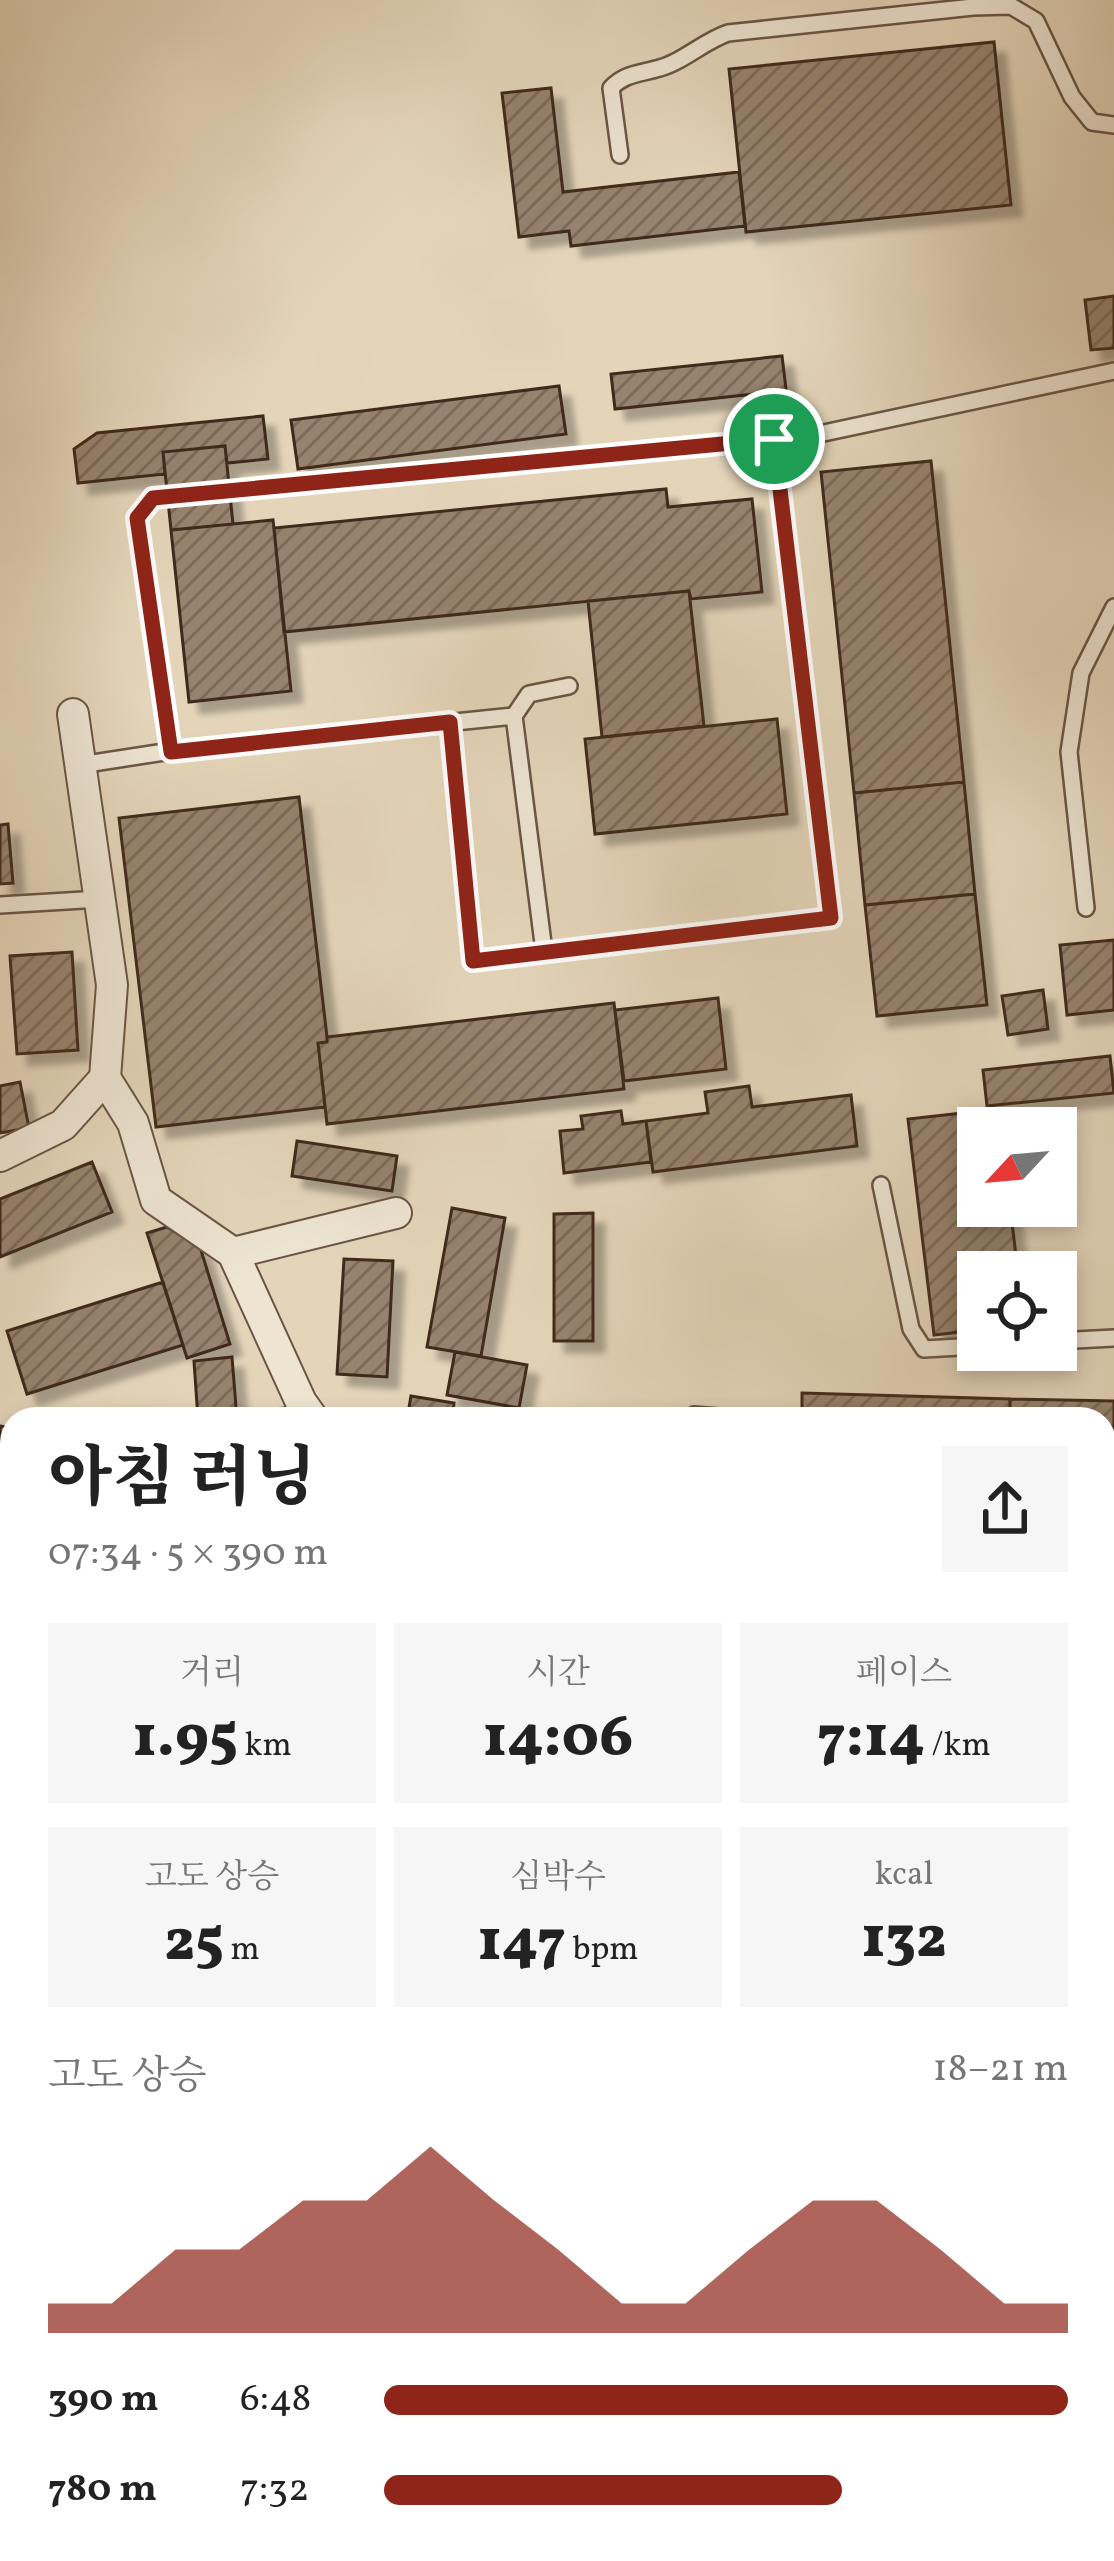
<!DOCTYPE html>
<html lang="ko">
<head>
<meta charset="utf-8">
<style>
	:root { --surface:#fff; --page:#f6f6f6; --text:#222; --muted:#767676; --accent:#8f2418 }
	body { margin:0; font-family:Vollkorn,"Noto Serif KR",serif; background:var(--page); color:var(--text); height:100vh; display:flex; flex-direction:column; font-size:45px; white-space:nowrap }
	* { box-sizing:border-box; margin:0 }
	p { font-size:39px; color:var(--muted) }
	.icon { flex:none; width:66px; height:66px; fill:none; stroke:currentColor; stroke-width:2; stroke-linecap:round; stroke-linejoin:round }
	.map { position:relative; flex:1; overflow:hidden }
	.drawer { position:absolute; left:0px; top:1407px; width:1116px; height:1155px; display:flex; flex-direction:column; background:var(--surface); border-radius:36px 36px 0 0; box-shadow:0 6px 18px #0003 }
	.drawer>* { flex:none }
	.needle { width:78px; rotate:244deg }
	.controls { position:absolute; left:957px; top:1107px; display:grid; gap:24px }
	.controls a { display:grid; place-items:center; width:120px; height:120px; border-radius:0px; background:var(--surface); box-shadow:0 6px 18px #0003; font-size:60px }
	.pin { position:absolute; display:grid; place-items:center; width:102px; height:102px; color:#fff; margin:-51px; border:6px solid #fff; border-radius:50%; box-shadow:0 3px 12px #0007 }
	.round { display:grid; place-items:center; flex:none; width:126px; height:126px; border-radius:0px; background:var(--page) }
	.head { display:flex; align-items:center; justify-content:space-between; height:204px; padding:0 48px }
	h1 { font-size:66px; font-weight:800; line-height:90px }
	.metrics { display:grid; grid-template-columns:repeat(3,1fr); gap:18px; height:204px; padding:12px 48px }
	.metrics div { display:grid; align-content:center; border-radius:0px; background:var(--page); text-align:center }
	.metrics b { font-size:60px; font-weight:800 }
	.metrics small { font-size:33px; font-weight:400 }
	.metrics p { font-size:33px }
	.chart { height:336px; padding:24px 48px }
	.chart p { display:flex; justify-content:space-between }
	.chart svg { width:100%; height:216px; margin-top:12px; fill:var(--accent); opacity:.7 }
	ul { padding:0 48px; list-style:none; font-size:39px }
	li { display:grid; grid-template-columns:192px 144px 1fr; align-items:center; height:90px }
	li i { height:30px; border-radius:15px; background:var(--accent) }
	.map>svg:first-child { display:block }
	.building { fill:url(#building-hatch); stroke:#412a1c; stroke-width:3; filter:url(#shadow) }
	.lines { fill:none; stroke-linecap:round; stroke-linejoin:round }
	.service-casing { stroke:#6a5544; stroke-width:20 }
	.minor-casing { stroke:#6a5544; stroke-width:34 }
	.service { stroke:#ede4d2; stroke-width:15 }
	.minor { stroke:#ede4d2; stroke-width:30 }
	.route-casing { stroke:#fff; stroke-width:24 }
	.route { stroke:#8f2418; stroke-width:15 }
</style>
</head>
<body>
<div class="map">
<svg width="1114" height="2561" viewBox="0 0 1114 2561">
	<defs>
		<pattern id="building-hatch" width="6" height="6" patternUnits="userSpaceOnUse" patternTransform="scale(3)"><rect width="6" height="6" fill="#96836e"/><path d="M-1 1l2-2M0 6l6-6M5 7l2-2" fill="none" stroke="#7c6b5a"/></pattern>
		<filter id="shadow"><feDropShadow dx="11" dy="11" stdDeviation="3" flood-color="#0004"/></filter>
	</defs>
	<rect width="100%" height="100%" fill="#e4d5ba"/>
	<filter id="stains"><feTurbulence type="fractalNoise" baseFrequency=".00167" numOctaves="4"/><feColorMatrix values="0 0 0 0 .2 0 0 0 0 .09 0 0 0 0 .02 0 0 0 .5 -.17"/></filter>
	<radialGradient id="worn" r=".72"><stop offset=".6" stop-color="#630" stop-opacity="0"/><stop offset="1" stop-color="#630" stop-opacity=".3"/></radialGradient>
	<path class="building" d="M994 42 1011 205 746 232 729 69Z
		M551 88 563 192 739 172 745 226 571 246 569 231 519 237 502 93Z
		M1114 296V348L1091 350 1085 300Z
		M782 356 788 405 757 408 755 394 615 409 611 374Z
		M559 386 566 434 298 469 291 420Z
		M263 416 268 459 227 463 225 446 163 452 165 474 78 483 74 449 97 433Z
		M225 446 233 524 171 530 163 452Z
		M931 461 964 782 854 793 821 472Z
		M666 489 668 507 752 499 762 592 691 599 689 591 284 632 274 528Z
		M273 520 291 691 189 702 171 530Z
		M689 591 704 726 602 737 588 601Z
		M777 719 787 814 595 834 585 739Z
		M964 782 975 894 865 905 854 793Z
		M299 797 327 1037V1042L318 1043 325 1107 156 1127 119 818Z
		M8 824 13 883 0 884V825Z
		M975 894 987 1005 877 1016 865 905Z
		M1114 940V1010L1067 1015 1060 945Z
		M72 952 78 1050 17 1054 10 956Z
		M1043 990 1048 1029 1008 1035 1002 996Z
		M718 998 726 1069 624 1081 615 1010Z
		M614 1003 624 1089 327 1124 318 1043 327 1042V1037Z
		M1110 1056 1114 1093 987 1106 983 1070Z
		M20 1082 29 1128 0 1133V1086Z
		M749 1086 752 1107 851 1095 857 1146 653 1172 646 1121 708 1113 705 1092Z
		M999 1109 1001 1128H978V1206H1010L1018 1272H978V1330L934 1335 908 1119Z
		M621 1111 623 1124 646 1121 651 1162 564 1173 560 1131 583 1129 581 1116Z
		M297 1141 397 1156 392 1191 292 1176Z
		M92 1162 112 1212 0 1257V1199Z
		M452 1208 505 1218 481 1356 427 1347Z
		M593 1213V1341H554V1214Z
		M167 1227 200 1247 230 1344 187 1358 147 1233Z
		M344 1259 393 1261 387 1377 337 1374Z
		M163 1282 183 1345 27 1394 7 1331Z
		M455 1352 527 1365 519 1408 447 1395Z
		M232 1357 237 1419H198L194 1361Z
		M802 1393 1010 1399V1419H802Z
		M411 1396 454 1403 452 1419H407Z
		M1010 1399 1114 1401V1449H1104V1419H1010Z
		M299 1407 300 1419H242V1411Z
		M0 1426 12 1428V1533L0 1531Z
		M1108 1496H1114V1567L1104 1566Z
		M0 1583 12 1586V1637L0 1634Z
		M0 1674 12 1676V1732L0 1792Z
		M12 1838V1930L0 1928Z
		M0 2094 12 2106V2177L0 2165Z
		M1110 2139 1114 2150V2231L1104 2234V2141Z
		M0 2305 12 2320V2372L0 2357Z
		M0 2376 12 2391V2403L0 2413Z
		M1114 2448V2530L1104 2536V2454Z
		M93 2550H162L152 2561H106Z
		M172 2550H235L230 2561H167Z
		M290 2550H355L350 2561H312Z
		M378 2550H420L432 2561H369Z
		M512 2550H541L554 2561H524Z
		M635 2550H688L698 2561H644Z
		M732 2550H783L768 2561H740Z
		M801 2550H846L848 2554 836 2561H784Z
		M982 2550H1019L1026 2561H963Z
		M1019 2550H1080L1062 2561H1026Z"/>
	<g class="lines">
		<defs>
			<path id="service" d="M620 155 611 88C624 74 638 74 656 69 682 63 702 42 728 33L973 7 1011 6 1036 21 1072 97 1092 122 1114 125
				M514 716 544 951 831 918 774 439
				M450 722 473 961 544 951
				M171 751 137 518 153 498 805 437 1114 371
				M80 765 171 751 514 716 529 694 569 686
				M0 905 100 899
				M1086 908 1069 752 1081 673 1114 607
				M881 1185 911 1329 924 1349 978 1346
				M1056 1341 1114 1338
				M694 1415 744 1419
				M1104 1693 1114 1694
				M1104 1997 1114 2041
				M1104 2255 1114 2250"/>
			<path id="minor" d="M105 1078 133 1123 156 1200 233 1253 301 1402 313 1419
				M0 1156 63 1125 105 1078 112 985 73 714
				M233 1253 396 1213
				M1104 1930 1114 1922
				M0 1963 12 1959
				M246 2561 251 2550"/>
		</defs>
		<use href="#service" class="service-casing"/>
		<use href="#minor" class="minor-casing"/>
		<use href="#service" class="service"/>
		<use href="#minor" class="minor"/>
	</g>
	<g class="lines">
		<defs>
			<path id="route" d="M774 439 831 918 473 961 450 722 171 752 137 518 153 498Z"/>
		</defs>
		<use href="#route" class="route-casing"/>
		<use href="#route" class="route"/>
	</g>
	<rect width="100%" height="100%" filter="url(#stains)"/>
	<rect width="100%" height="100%" fill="url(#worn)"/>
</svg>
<div class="controls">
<a><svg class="needle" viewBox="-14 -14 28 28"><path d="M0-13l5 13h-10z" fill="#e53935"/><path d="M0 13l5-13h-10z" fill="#767676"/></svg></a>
<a><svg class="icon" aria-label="locate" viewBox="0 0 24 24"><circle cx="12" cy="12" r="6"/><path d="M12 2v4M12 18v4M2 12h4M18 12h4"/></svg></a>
</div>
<div class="pin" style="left:774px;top:439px;background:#1e9e55"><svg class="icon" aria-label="arrive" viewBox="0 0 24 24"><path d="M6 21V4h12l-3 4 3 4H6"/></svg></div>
<section class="drawer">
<div class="head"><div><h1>아침 러닝</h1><p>07:34 · 5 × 390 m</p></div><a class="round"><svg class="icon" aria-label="share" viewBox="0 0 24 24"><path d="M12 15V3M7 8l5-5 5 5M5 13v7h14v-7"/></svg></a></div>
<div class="metrics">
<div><p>거리</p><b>1.95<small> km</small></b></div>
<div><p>시간</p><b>14:06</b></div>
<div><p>페이스</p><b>7:14<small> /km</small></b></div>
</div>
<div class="metrics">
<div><p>고도 상승</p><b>25<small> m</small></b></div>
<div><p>심박수</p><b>147<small> bpm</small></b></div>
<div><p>kcal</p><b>132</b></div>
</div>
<div class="chart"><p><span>고도 상승</span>18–21 m</p>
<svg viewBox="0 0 160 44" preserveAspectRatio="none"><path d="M0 44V38L10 38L20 27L30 27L40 17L50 17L60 6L70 17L80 27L90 38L100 38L110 27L120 17L130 17L140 27L150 38L160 38V44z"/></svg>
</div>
<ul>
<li><b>390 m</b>6:48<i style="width:100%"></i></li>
<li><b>780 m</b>7:32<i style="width:67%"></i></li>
</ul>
</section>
</div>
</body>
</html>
